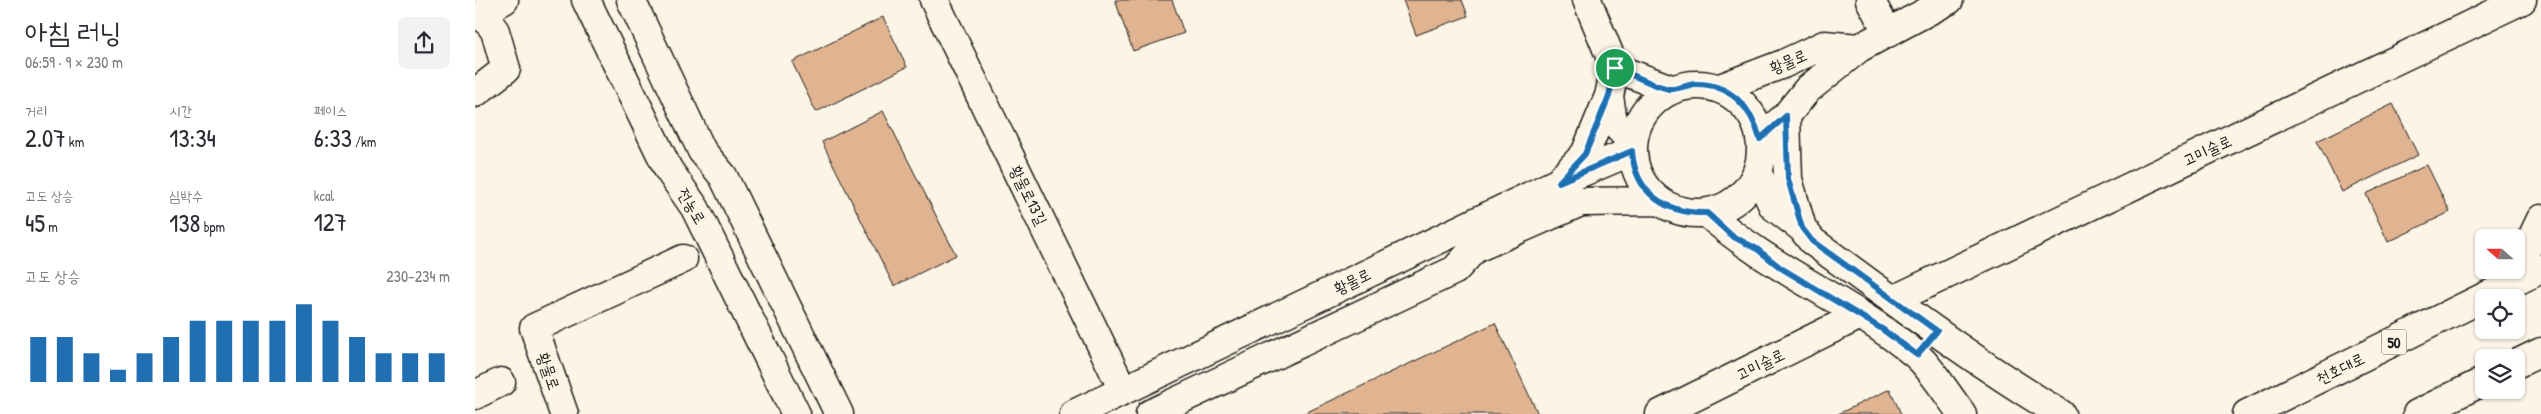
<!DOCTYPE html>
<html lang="ko">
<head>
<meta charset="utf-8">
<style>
	:root { --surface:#fff; --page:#f2f2f3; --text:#2b2b33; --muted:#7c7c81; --accent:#1f6fb2 }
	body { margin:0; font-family:"Patrick Hand","Poor Story",sans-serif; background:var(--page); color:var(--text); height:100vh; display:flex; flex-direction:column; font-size:19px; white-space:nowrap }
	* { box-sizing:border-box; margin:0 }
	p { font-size:16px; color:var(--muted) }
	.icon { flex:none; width:28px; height:28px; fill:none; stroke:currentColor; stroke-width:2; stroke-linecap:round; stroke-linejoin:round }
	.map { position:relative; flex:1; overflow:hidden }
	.panel { display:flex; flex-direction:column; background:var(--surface); width:475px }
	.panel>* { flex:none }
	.needle { width:32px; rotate:291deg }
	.fabs { position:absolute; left:2000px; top:229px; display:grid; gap:10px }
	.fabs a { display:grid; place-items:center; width:50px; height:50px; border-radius:8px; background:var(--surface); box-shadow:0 1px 4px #0004; font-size:25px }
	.pin { position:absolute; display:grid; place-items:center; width:42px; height:42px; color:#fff; margin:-21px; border:2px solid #fff; border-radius:50%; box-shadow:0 1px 5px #0007 }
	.round { display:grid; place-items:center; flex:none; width:52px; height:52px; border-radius:8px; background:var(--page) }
	.overview { display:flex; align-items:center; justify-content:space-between; height:85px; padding:0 25px }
	h1 { font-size:28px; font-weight:600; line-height:38px }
	.metrics { display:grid; grid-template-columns:repeat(3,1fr); gap:8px; height:85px; padding:5px 25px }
	.metrics div { display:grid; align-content:center }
	.metrics b { font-size:25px; font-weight:600 }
	.metrics small { font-size:14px; font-weight:400 }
	.metrics p { font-size:14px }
	.chart { height:140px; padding:10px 25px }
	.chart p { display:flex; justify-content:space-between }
	.chart svg { width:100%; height:90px; margin-top:5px; stroke:var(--accent); stroke-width:6 }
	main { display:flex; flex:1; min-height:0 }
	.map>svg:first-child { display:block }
	.building { fill:#e1b491; stroke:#1c1c1c }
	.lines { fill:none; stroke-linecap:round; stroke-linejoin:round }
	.minor-casing { stroke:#1c1c1c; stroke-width:31 }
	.major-casing { stroke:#1c1c1c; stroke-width:31 }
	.minor { stroke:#fcf5e5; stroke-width:28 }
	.major { stroke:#fcf5e5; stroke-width:28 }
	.route-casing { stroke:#fff; stroke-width:10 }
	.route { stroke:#1f6fb2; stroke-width:6 }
	.labels { text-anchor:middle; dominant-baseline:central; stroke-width:5; stroke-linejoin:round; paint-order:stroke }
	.shield { fill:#fcf5e5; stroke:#5f5d58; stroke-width:1 }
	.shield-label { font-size:15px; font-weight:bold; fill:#1c1c1c }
	.street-label { font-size:16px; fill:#1c1c1c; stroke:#fcf5e5 }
</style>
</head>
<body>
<main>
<section class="panel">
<div class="overview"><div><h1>아침 러닝</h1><p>06:59 · 9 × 230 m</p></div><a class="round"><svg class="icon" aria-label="share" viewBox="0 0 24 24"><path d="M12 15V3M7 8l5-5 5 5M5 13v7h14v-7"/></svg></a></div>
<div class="metrics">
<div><p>거리</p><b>2.07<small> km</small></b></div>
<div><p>시간</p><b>13:34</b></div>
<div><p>페이스</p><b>6:33<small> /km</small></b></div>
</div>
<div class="metrics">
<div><p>고도 상승</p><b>45<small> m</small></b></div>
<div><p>심박수</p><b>138<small> bpm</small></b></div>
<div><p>kcal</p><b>127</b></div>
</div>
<div class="chart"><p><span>고도 상승</span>230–234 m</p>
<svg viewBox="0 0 160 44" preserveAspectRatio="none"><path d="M5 44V22M15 44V22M25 44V30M35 44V38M45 44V30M55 44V22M65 44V14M75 44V14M85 44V14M95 44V14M105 44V6M115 44V14M125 44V22M135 44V30M145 44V30M155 44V30"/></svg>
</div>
</section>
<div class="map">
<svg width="2066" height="414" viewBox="0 0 2066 414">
	<rect width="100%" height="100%" fill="#fcf5e5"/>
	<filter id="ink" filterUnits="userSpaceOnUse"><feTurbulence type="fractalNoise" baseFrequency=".02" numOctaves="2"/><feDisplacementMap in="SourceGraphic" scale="10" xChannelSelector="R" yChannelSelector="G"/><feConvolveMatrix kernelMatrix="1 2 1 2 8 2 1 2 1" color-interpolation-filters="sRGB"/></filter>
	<g filter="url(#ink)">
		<path class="building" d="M640 0H697L709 33 658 51Z
			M928 0H987L993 16 941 35Z
			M408 17 432 67 341 112 317 62Z
			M1918 104 1943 155 1867 192 1842 141Z
			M408 111 481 255 419 286 347 142Z
			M1952 165 1975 212 1913 242 1891 194Z
			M1020 323 1063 414H828Z
			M1415 389 1426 414H1363Z"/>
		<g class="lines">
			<defs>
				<path id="minor" d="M459 0 648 390
					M1112 0 1140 68 1134 96 1138 122 1157 142
					M1395 0 1413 33
					M0 16 29 0
					M1140 68 1196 89
					M1158 149a64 64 0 1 1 128 0a64 64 0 1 1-128 0Z
					M1245 88 1308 64 1349 45 1384 48
					M0 93 31 69 20 31 7 13
					M1311 116 1313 179 1327 228
					M1285 139 1311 116 1332 90 1384 48 1474 0
					M1282 172 1298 206 1327 228 1337 241C1419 301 1499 362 1586 414
					M1087 178 1110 154 1134 96
					M1232 213C1294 269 1375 300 1440 354 1455 366 1474 397 1487 414
					M1418 300 2047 0
					M0 395 26 382
					M89 414 59 328 208 259
					M599 414 1084 182 1157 151
					M675 414 980 270 999 249 1106 202 1183 201
					M1185 414 1385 315"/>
				<path id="major" d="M111 0 193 169 220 208 321 414
					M156 0 227 151 248 176 364 414
					M2035 284 2066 219
					M2041 364 2066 352
					M1772 414 2066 269
					M1942 414 2009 381"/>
			</defs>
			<use href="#minor" class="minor-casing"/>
			<use href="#major" class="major-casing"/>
			<use href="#minor" class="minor"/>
			<use href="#major" class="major"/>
		</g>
	</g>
	<g class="lines" filter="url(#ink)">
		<defs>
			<path id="route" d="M1140 68C1157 74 1176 85 1194 89 1201 90 1212 85 1220 84 1255 83 1277 108 1285 139L1311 116 1313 179 1327 228 1337 241 1462 331 1442 355 1407 329 1306 268 1282 249 1257 236 1232 213C1192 214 1160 194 1157 151L1084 182 1110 154 1134 96Z"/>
		</defs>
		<use href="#route" class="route-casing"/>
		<use href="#route" class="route"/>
	</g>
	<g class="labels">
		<rect class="shield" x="1906.5" y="329.5" width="25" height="25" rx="4"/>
		<g class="shield-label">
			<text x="1919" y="342">50</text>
		</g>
		<g class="street-label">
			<text transform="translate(1313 61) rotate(-23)">황물로</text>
			<text transform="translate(1732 150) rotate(-25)">고미술로</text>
			<text transform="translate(554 195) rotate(64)">황물로13길</text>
			<text transform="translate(217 206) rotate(59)">전농로</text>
			<text transform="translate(877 281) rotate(-26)">황물로</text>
			<text transform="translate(1285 364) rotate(-26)">고미술로</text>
			<text transform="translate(1865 368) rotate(-26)">천호대로</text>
			<text transform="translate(74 371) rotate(71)">황물로</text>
		</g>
	</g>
</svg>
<div class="fabs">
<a><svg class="needle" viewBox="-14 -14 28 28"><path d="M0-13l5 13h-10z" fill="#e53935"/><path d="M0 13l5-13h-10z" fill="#7c7c81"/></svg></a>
<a><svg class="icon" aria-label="locate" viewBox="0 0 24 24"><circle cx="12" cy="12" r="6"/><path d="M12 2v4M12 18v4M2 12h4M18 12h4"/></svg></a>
<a><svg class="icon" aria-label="layers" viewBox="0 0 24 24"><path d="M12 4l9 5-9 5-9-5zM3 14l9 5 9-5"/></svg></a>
</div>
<div class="pin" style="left:1140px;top:68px;background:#1e9e55"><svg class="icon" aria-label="arrive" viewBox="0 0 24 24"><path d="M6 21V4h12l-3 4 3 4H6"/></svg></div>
</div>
</main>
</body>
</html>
